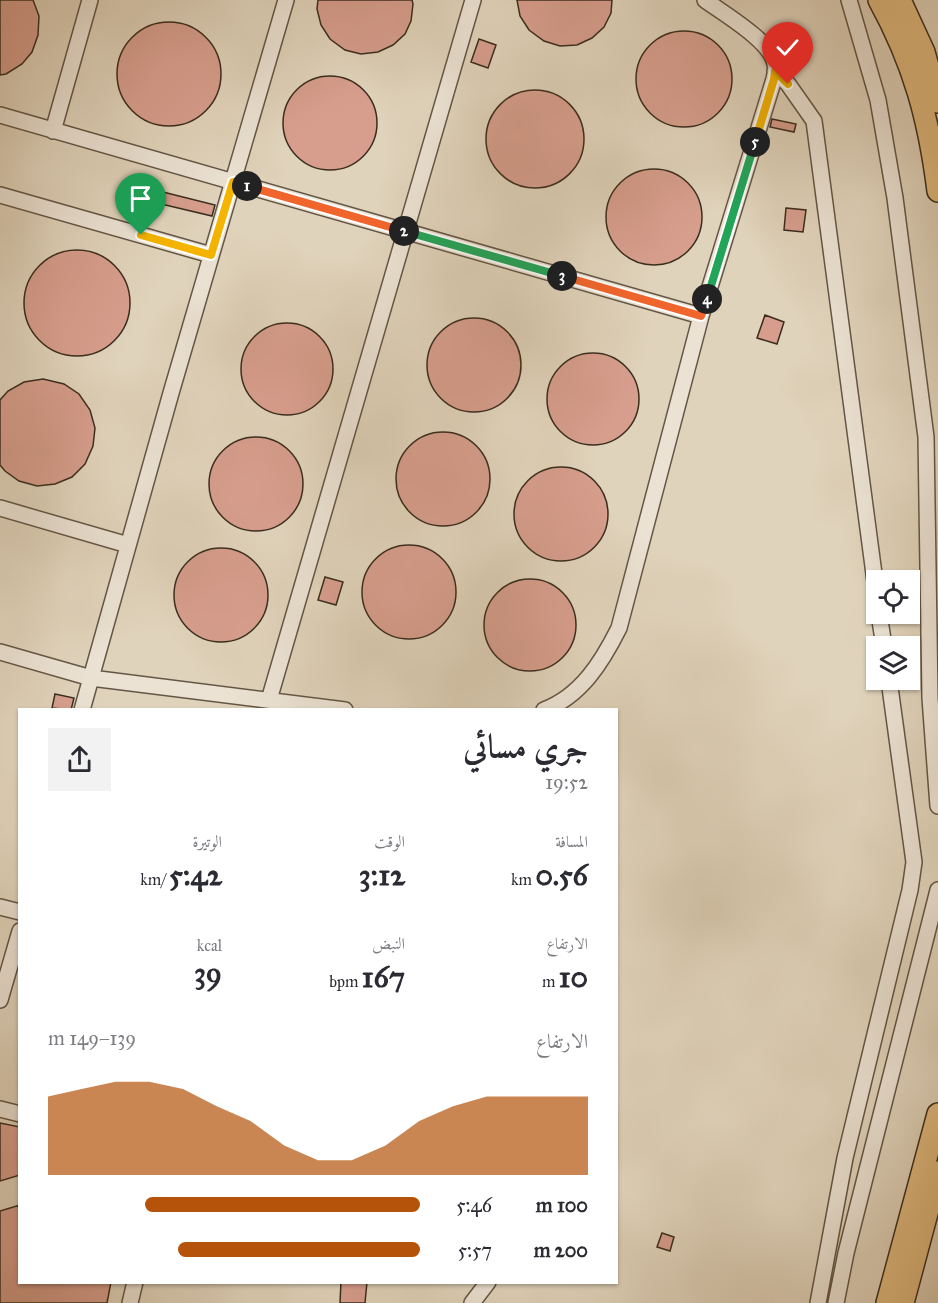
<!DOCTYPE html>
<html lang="ar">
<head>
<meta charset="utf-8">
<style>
	:root { --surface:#fff; --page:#f2f2f3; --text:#2b2b33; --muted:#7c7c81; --accent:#b45309 }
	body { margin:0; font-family:"IM FELL Great Primer",Amiri,serif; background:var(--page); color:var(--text); direction:rtl; height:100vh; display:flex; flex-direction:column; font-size:22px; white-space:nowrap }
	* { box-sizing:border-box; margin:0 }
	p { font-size:20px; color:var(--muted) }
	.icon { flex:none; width:33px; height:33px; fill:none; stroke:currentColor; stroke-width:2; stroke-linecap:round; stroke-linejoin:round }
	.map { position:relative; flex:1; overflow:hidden; direction:ltr }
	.panel { position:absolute; left:18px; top:708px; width:600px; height:576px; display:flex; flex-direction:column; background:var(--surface); border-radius:0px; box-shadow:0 2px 4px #0004; direction:rtl }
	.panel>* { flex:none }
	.fabs { position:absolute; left:866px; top:570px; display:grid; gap:12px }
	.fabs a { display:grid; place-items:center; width:54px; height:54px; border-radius:0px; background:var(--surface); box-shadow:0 2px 4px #0004; font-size:30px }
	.pin { position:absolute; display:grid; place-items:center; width:51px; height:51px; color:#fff; margin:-62px -26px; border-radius:50% 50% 50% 0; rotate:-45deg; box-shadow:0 0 6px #0007 }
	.pin .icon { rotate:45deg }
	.km { position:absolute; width:30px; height:30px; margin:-15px; border-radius:50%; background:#222; color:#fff; font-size:16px; line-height:30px; text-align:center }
	.round { display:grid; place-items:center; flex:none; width:63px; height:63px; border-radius:0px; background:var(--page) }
	.overview { display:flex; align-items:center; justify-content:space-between; height:102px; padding:0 30px }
	h1 { font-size:33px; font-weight:800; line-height:45px }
	.figures { display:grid; grid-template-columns:repeat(3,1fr); gap:9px; height:102px; padding:6px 30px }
	.figures div { display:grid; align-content:center }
	.figures b { font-size:30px; font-weight:800 }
	.figures small { font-size:16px; font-weight:400 }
	.figures p { font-size:16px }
	.chart { height:168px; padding:12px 30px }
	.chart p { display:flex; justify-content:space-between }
	.chart svg { width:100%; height:108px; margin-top:6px; fill:var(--accent); opacity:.7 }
	ul { padding:0 30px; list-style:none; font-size:20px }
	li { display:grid; grid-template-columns:96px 72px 1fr; align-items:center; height:45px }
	li i { height:15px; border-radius:8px; background:var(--accent) }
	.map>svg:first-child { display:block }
	.building { fill:#d79e8d; stroke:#3a2d1e; stroke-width:1.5 }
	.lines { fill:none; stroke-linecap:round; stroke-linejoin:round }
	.minor-casing { stroke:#645645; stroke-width:18 }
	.highway-casing { stroke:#3a2d1e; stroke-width:24 }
	.minor { stroke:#ebe2d3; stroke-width:15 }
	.highway { stroke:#e0ba7e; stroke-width:21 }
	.split-1-casing { stroke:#fff; stroke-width:12 }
	.split-2-casing { stroke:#fff; stroke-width:12 }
	.split-3-casing { stroke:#fff; stroke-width:12 }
	.split-4-casing { stroke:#fff; stroke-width:12 }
	.split-5-casing { stroke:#fff; stroke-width:12 }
	.split-6-casing { stroke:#fff; stroke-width:12 }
	.split-1 { stroke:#f5b400; stroke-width:8 }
	.split-2 { stroke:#f0652b; stroke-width:8 }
	.split-3 { stroke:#22a559; stroke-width:8 }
	.split-4 { stroke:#f0652b; stroke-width:8 }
	.split-5 { stroke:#22a559; stroke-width:8 }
	.split-6 { stroke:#f5b400; stroke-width:8 }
</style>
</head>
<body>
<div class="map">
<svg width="938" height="1303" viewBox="0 0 938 1303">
	<rect width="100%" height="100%" fill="#e0d3bb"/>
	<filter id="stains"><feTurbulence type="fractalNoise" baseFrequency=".00333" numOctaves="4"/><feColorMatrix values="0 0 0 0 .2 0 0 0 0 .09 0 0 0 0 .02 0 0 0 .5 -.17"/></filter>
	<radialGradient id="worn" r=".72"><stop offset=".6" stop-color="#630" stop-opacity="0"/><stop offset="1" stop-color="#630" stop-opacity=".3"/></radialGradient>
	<path class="building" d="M0 0H33L39 16 38 35 32 52 22 64 6 74 0 75Z
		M318 0H412L413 4 411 21 405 34 393 45 378 52 361 54 345 50 330 39 321 25 317 9Z
		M517 0H612L611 13 604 27 592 38 577 45 560 46 544 41 529 30 520 16Z
		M117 74a52 52 0 1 1 104 0a52 52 0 1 1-104 0Z
		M636 79a48 48 0 1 1 96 0a48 48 0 1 1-96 0Z
		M479 39 496 45 488 68 471 62Z
		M283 123a47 47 0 1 1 94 0a47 47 0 1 1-94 0Z
		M486 139a49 49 0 1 1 98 0a49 49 0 1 1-98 0Z
		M772 119 796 124 794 132 770 127Z
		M606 217a48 48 0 1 1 96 0a48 48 0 1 1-96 0Z
		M143 187 215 205 212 216 140 199Z
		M786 208 806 210 803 232 784 230Z
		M24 303a53 53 0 1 1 106 0a53 53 0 1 1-106 0Z
		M765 315 784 322 777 344 757 338Z
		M427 365a47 47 0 1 1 94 0a47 47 0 1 1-94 0Z
		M241 369a46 46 0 1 1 92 0a46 46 0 1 1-92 0Z
		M547 399a46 46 0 1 1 92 0a46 46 0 1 1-92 0Z
		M43 379 64 384 79 394 90 410 95 428 93 446 85 464 72 477 55 484 37 486 19 481 5 471 0 465V400L8 391 24 382Z
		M396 479a47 47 0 1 1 94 0a47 47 0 1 1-94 0Z
		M209 484a47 47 0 1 1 94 0a47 47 0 1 1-94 0Z
		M514 514a47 47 0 1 1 94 0a47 47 0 1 1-94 0Z
		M362 592a47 47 0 1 1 94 0a47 47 0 1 1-94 0Z
		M174 595a47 47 0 1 1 94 0a47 47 0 1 1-94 0Z
		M325 577 343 582 336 605 318 600Z
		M484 625a46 46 0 1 1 92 0a46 46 0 1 1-92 0Z
		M55 694 74 698 71 710 52 708Z
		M0 1123 20 1127V1175L0 1181Z
		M20 1205V1282H111L107 1303H0V1211Z
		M662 1233 674 1237 670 1251 657 1247Z
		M341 1282H367L365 1303H340Z"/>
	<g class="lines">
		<defs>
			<path id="minor" d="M849 0 878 100 895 198 926 437 930 698 938 806
				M775 71 788 84 814 121 876 589
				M0 115 701 316
				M53 131 90 0
				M0 195 211 255
				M0 508 128 545
				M879 614 884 646
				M0 652 91 678 345 710
				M269 700 473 0
				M82 710 171 393 286 0
				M544 710C581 696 602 662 619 628L701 316 774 79C775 75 776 69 775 64 771 41 724 14 705 0
				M0 907 20 912
				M0 1000 20 931
				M0 1109 20 1114
				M130 1303 135 1282
				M472 1303 488 1282
				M818 1303 845 1158 910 890 914 862 889 680
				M836 1303 846 1253 938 890"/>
			<path id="highway" d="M879 0C914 64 929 119 938 191
				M900 0 924 52 938 102
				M887 1303 938 1114
				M903 1303 938 1172"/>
		</defs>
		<use href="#minor" class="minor-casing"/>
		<use href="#highway" class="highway-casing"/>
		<use href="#minor" class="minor"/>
		<use href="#highway" class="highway"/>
	</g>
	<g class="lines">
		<defs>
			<path id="split-1" d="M141 235 211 255 233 182 247 186"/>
			<path id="split-2" d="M247 186 404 231"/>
			<path id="split-3" d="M404 231 562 276"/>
			<path id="split-4" d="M562 276 701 316 707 299"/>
			<path id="split-5" d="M707 299 755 142"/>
			<path id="split-6" d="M755 142 774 79 775 71 788 84"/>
		</defs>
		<use href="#split-1" class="split-1-casing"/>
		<use href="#split-2" class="split-2-casing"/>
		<use href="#split-3" class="split-3-casing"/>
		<use href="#split-4" class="split-4-casing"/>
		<use href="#split-5" class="split-5-casing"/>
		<use href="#split-6" class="split-6-casing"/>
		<use href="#split-1" class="split-1"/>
		<use href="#split-2" class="split-2"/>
		<use href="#split-3" class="split-3"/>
		<use href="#split-4" class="split-4"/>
		<use href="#split-5" class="split-5"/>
		<use href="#split-6" class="split-6"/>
	</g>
	<rect width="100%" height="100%" filter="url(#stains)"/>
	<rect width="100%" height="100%" fill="url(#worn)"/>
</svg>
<div class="fabs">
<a><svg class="icon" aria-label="locate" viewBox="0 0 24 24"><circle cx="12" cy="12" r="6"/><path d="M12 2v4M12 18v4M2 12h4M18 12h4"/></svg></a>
<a><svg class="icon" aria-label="layers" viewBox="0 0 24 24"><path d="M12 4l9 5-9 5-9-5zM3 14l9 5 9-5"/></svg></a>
</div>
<div class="pin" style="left:141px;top:235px;background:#1e9e55"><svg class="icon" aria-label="arrive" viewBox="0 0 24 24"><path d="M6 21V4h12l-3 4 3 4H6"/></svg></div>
<div class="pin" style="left:788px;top:84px;background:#d93025"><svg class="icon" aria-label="check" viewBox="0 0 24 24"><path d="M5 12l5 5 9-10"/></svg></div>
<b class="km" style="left:247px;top:186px">1</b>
<b class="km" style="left:404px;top:231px">2</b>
<b class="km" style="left:562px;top:276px">3</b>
<b class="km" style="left:707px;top:299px">4</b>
<b class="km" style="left:755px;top:142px">5</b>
<section class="panel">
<div class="overview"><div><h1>جري مسائي</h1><p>19:52</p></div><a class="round"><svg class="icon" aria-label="share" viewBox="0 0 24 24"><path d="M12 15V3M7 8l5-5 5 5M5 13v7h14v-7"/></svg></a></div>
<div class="figures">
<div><p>المسافة</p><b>0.56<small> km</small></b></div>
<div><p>الوقت</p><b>3:12</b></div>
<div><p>الوتيرة</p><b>5:42<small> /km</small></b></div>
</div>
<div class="figures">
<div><p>الارتفاع</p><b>10<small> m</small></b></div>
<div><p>النبض</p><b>167<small> bpm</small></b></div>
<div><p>kcal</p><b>39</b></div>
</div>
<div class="chart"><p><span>الارتفاع</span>139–149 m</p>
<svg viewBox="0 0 160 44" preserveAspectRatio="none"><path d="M0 44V12L10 9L20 6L30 6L40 9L50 16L60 22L70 32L80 38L90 38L100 32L110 22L120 16L130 12L140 12L150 12L160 12V44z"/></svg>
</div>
<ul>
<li><b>100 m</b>5:46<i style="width:74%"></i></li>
<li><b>200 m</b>5:57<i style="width:65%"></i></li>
</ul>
</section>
</div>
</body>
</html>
